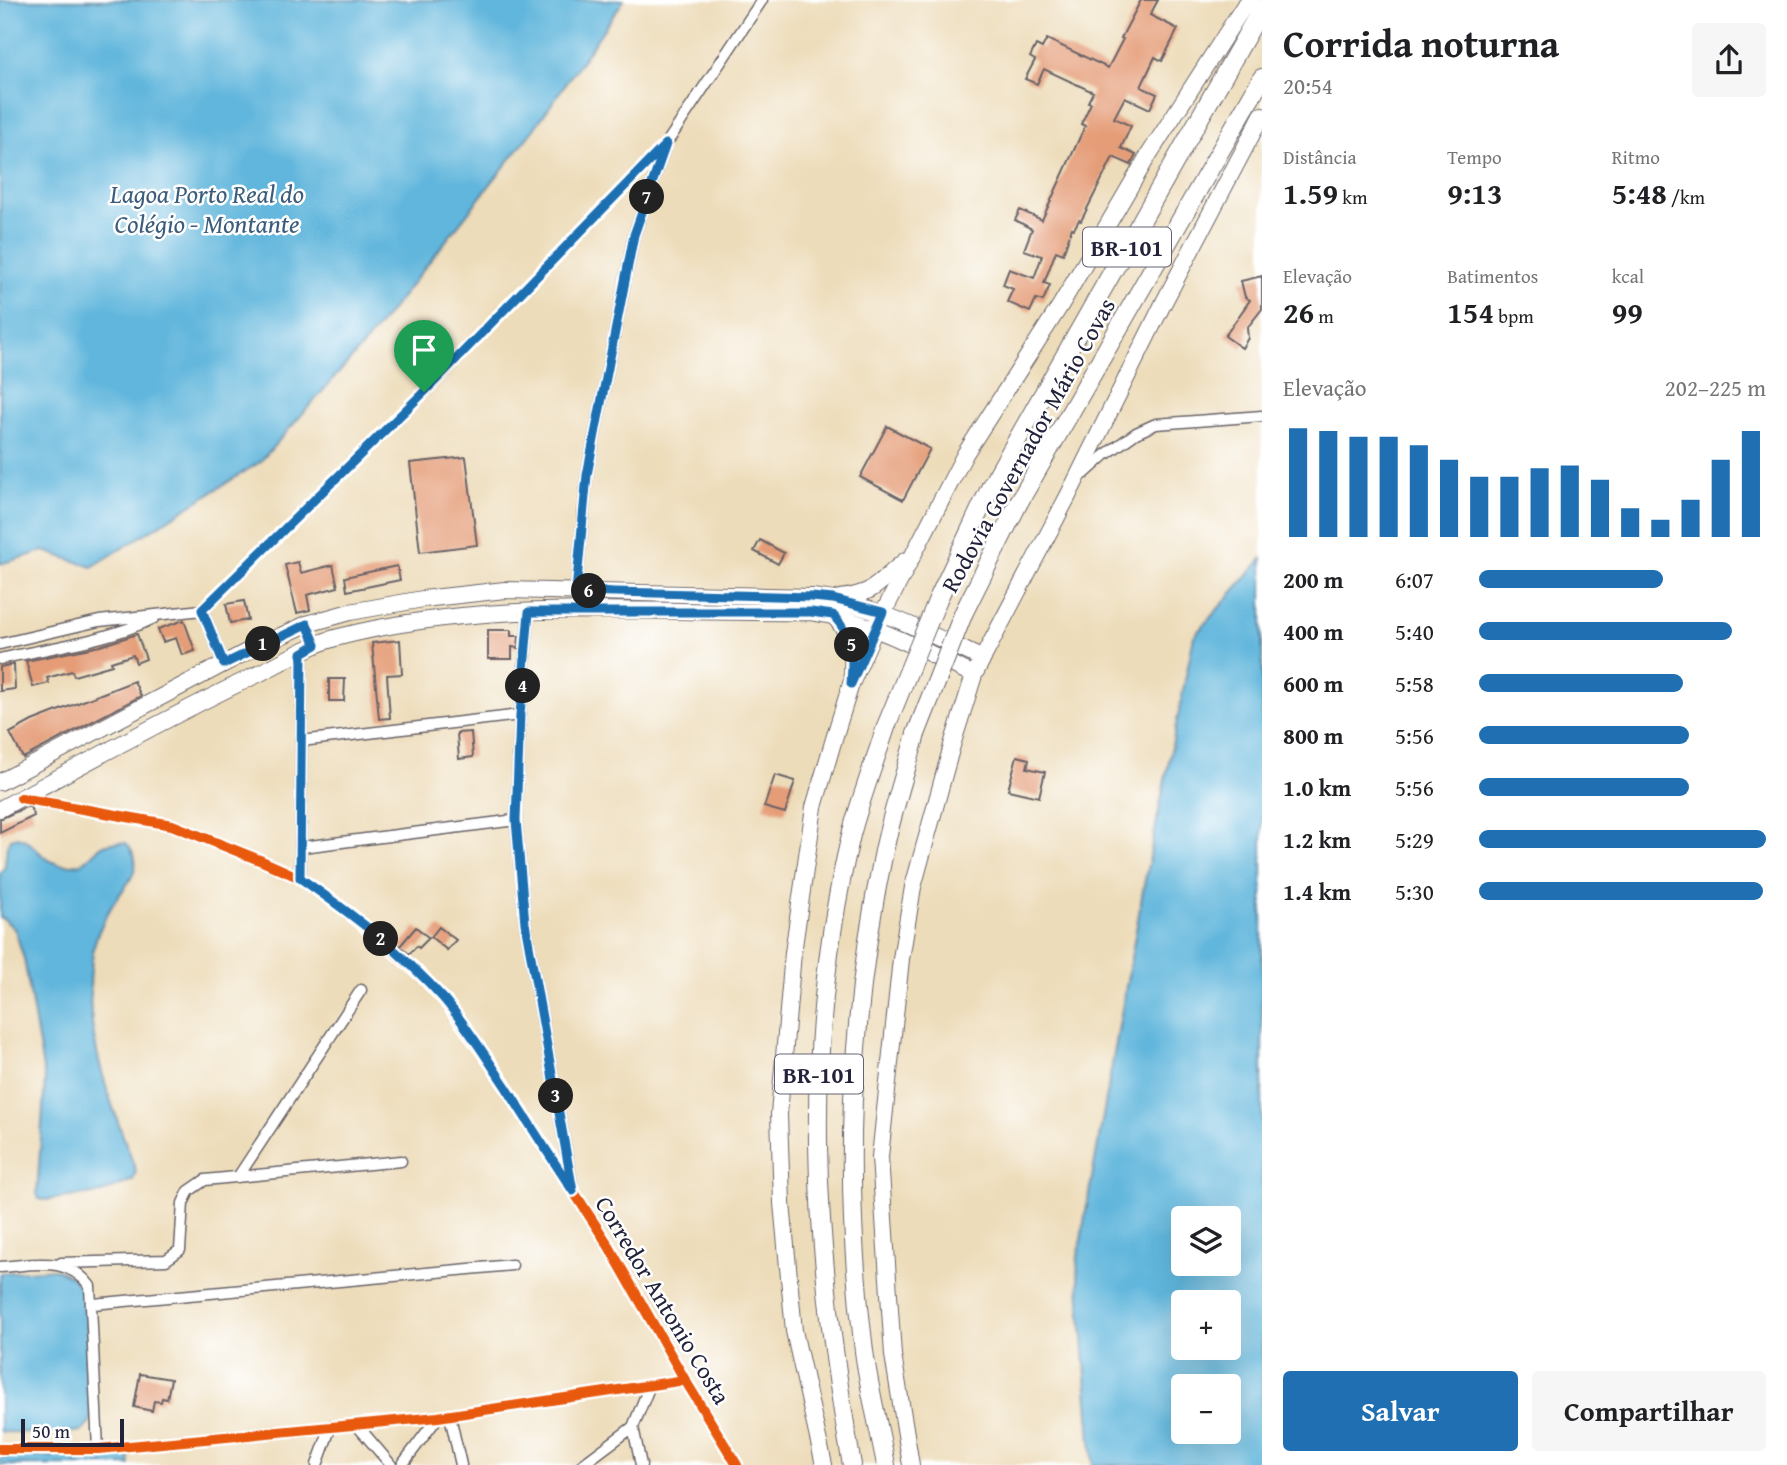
<!DOCTYPE html>
<html lang="pt">
<head>
<meta charset="utf-8">
<style>
	:root { --surface:#fff; --page:#f6f6f6; --text:#202124; --muted:#757577; --accent:#1f6fb2 }
	body { margin:0; font-family:"Gentium Book Plus",serif; background:var(--page); color:var(--text); height:100vh; display:flex; flex-direction:column; font-size:26px; white-space:nowrap }
	* { box-sizing:border-box; margin:0 }
	p { font-size:23px; color:var(--muted) }
	.icon { flex:none; width:38px; height:38px; fill:none; stroke:currentColor; stroke-width:2; stroke-linecap:round; stroke-linejoin:round }
	.map { position:relative; flex:1; overflow:hidden }
	.sheet { display:flex; flex-direction:column; background:var(--surface); width:525px }
	.sheet>* { flex:none }
	.fabs { position:absolute; left:1171px; top:1206px; display:grid; gap:14px }
	.fabs a { display:grid; place-items:center; width:70px; height:70px; border-radius:7px; background:var(--surface); box-shadow:0 7px 28px #0002; font-size:35px }
	.scale { position:absolute; left:21px; bottom:18px; width:103px; box-sizing:border-box; padding-left:7px; border:4px solid #22223b; border-top:0; font-size:19px; line-height:24px; white-space:nowrap; color:#22223b; -webkit-text-stroke:5px #fff; paint-order:stroke }
	.pin { position:absolute; display:grid; place-items:center; width:60px; height:60px; color:#fff; margin:-72px -30px; border-radius:50% 50% 50% 0; rotate:-45deg; box-shadow:0 0 7px #0007 }
	.pin .icon { rotate:45deg }
	.km { position:absolute; width:35px; height:35px; margin:-18px; border-radius:50%; background:#222; color:#fff; font-size:19px; line-height:35px; text-align:center }
	.round { display:grid; place-items:center; flex:none; width:74px; height:74px; border-radius:7px; background:var(--page) }
	.overview { display:flex; align-items:center; justify-content:space-between; height:119px; padding:0 21px }
	h1 { font-size:38px; font-weight:800; line-height:52px }
	.figures { display:grid; grid-template-columns:repeat(3,1fr); gap:10px; height:119px; padding:7px 21px }
	.figures div { display:grid; align-content:center }
	.figures b { font-size:30px; font-weight:800 }
	.figures small { font-size:19px; font-weight:400 }
	.figures p { font-size:19px }
	.chart { height:196px; padding:14px 21px }
	.chart p { display:flex; justify-content:space-between }
	.chart svg { width:100%; height:126px; margin-top:7px; stroke:var(--accent); stroke-width:6 }
	.cta { display:flex; gap:14px; margin-top:auto; padding:14px 21px }
	.cta a { flex:1; height:80px; border-radius:7px; background:var(--accent); color:#fff; font-size:28px; font-weight:800; line-height:80px; text-align:center }
	.cta a+a { background:var(--page); color:var(--text) }
	ul { padding:0 21px; list-style:none; font-size:23px }
	li { display:grid; grid-template-columns:112px 84px 1fr; align-items:center; height:52px }
	li i { height:18px; border-radius:9px; background:var(--accent) }
	main { display:flex; flex:1; min-height:0 }
	.map>svg:first-child { display:block }
	.water { fill:#60b6dc; stroke:#416c8c; stroke-width:2; fill-rule:evenodd }
	.building { fill:#e59d78 }
	.lines { fill:none; stroke-linecap:round; stroke-linejoin:round }
	.minor-casing { stroke:#696367; stroke-width:13 }
	.secondary-casing { stroke:#696367; stroke-width:18 }
	.trunk-casing { stroke:#696367; stroke-width:20 }
	.minor { stroke:#fff; stroke-width:10 }
	.secondary { stroke:#fff; stroke-width:16 }
	.trunk { stroke:#fff; stroke-width:18 }
	.trunk-bridge-casing { stroke:#696367; stroke-width:20; stroke-linecap:butt }
	.trunk-bridge { stroke:#fff; stroke-width:18 }
	.cycleway-casing { stroke:#fff; stroke-width:15 }
	.cycleway { stroke:#e8590c; stroke-width:10 }
	.route-casing { stroke:#fff; stroke-width:14 }
	.route { stroke:#1f6fb2; stroke-width:9 }
	.labels { text-anchor:middle; dominant-baseline:central; stroke-width:5; stroke-linejoin:round; paint-order:stroke }
	.shield { fill:#fff; stroke:#646476; stroke-width:2 }
	.shield-label { font-size:23px; font-weight:bold; fill:#22223b }
	.street-label { font-size:24px; fill:#22223b; stroke:#fff }
	.water-label { font-size:26px; font-style:italic; fill:#3b5d7b; stroke:#fff }
</style>
</head>
<body>
<main>
<div class="map">
<svg width="1262" height="1465" viewBox="0 0 1262 1465">
	<rect width="100%" height="100%" fill="#fff"/>
	<filter id="ink" filterUnits="userSpaceOnUse"><feTurbulence type="fractalNoise" baseFrequency=".0143" numOctaves="2"/><feDisplacementMap in="SourceGraphic" scale="14" xChannelSelector="R" yChannelSelector="G"/><feConvolveMatrix kernelMatrix="1 2 1 2 8 2 1 2 1" color-interpolation-filters="sRGB"/></filter>
	<filter id="wash" filterUnits="userSpaceOnUse"><feTurbulence type="fractalNoise" baseFrequency=".00686" numOctaves="4" result="noise"/><feDisplacementMap in="SourceGraphic" scale="28" xChannelSelector="R" yChannelSelector="G"/><feGaussianBlur stdDeviation="1.57" result="paint"/><feColorMatrix in="noise" values="0 0 0 0 0 0 0 0 0 0 0 0 0 0 0 0 0 1.4 0 .05"/><feComposite in="paint" operator="in"/></filter>
	<g filter="url(#wash)">
		<rect width="100%" height="100%" fill="#eddcb9"/>
		<path class="water" d="M0 0H624L534 129 366 342 260 462 92 567 44 551 0 564Z
			M1262 559V1465H1093L1077 1262 1144 885 1194 636ZM1228 1218V1264H1183V1218ZM1228 1302V1348H1183V1302ZM1228 1386V1432H1183V1386Z
			M17 837C37 841 40 865 68 865 97 866 89 838 126 843 132 850 137 857 135 867 133 881 120 892 113 904 106 916 96 934 94 947 79 1028 109 1097 136 1171L133 1180 102 1193 44 1200 39 1199 37 1193 45 1080 24 959 15 930 4 919 0 918V874L5 866 7 845 11 839Z
			M55 1269 72 1277 85 1294 93 1404 90 1423 82 1431 61 1433 0 1432V1273Z
			M129 1456 130 1465H0V1457Z"/>
		<g id="blocks">
			<path class="building" d="M1141 0H1158L1150 15 1178 29 1162 61 1155 57 1141 87 1157 94 1150 109 1125 97 1114 118 1131 126 1121 148 1136 155 1131 165 1113 157 1081 221 1079 220 1074 229 1072 228 1063 254 1056 251 1044 283 1050 285 1043 301 1036 299 1030 312 1007 302 1013 289 1003 285 1009 269 1034 278 1042 256 1024 250 1032 229 1015 220 1020 210 1042 220 1085 126 1081 124 1091 103 1088 102 1093 92 1044 69 1037 84 1025 79 1035 60 1030 57 1036 45 1042 48 1047 39 1108 68 1123 39 1121 38Z
				M1262 276V309L1247 328 1248 338 1242 348 1225 336 1250 300 1245 297 1241 281Z
				M887 426 930 449 903 500 860 477Z
				M466 457 477 545 420 552 410 463Z
				M760 540 784 553 778 564 754 551Z
				M298 562 301 573 333 565 338 587 307 595 310 610 297 613 285 565Z
				M397 566 400 580 347 591 345 577Z
				M244 601 248 620 230 623 226 604Z
				M184 620 195 651 182 655 176 638 163 642 158 629Z
				M488 630H511V636H519L518 648 512 647V659H488Z
				M137 634 146 659 136 663 133 655 111 662 112 665 74 676 72 671 47 678 49 683 33 687 26 661 100 646Z
				M400 640 402 674 387 675 390 718 379 719 372 643Z
				M14 664 15 689 0 691V667Z
				M329 679H345L344 701H329Z
				M134 681 141 696 23 758 10 733 32 721Z
				M471 732 473 757 459 759 457 733Z
				M1017 756 1029 759 1027 768 1045 772 1039 797 1008 790Z
				M775 775 795 781 785 813 764 807Z
				M26 807H30L34 816 0 833V819Z
				M416 927 429 938 419 948 417 946 409 954 400 946Z
				M439 927 456 940 447 950 431 937Z
				M140 1374 171 1379 167 1399 162 1398 161 1402 154 1401 152 1411 134 1407Z"/>
		</g>
	</g>
	<g filter="url(#ink)">
		<use href="#blocks" fill-opacity="0" stroke="#696367" stroke-width="2"/>
		<g class="lines">
			<defs>
				<path id="minor" d="M1084 474 1105 455 1136 433 1156 424 1262 416
					M576 591 587 475 634 235 666 144 762 0
					M202 610 424 392 666 144
					M202 610 224 664
					M529 612 520 715 516 820 525 923 572 1185
					M0 644 99 621 202 610
					M0 659C51 647 107 641 154 618
					M301 741 520 715
					M22 798 172 825 262 861 300 878 348 912 422 976 446 1002 491 1064 607 1243 685 1380 737 1465
					M302 847 516 820
					M300 878 302 653
					M238 1177 361 990
					M61 1263 166 1260 180 1250 183 1203 189 1191 205 1180 401 1161
					M0 1267C35 1265 67 1255 90 1286L98 1449
					M93 1304 512 1265
					M450 1416 461 1465
					M356 1424 391 1465
					M633 1427 641 1465
					M0 1449H98L438 1417 685 1380
					M317 1465 331 1426
					M402 1465 438 1417
					M582 1465 633 1427 650 1385"/>
				<path id="secondary" d="M840 598C877 594 879 581 906 560
					M833 615C850 634 854 647 852 673
					M0 782 250 650 307 624 350 612 423 599 505 590 812 597C875 604 927 633 983 659
					M0 809C84 764 168 717 254 676 279 664 309 645 335 638 490 597 653 614 811 612 869 620 922 650 974 675
					M824 1465 794 1331 782 1203 779 1114 793 953 814 807 836 732 851 684 875 629 965 454 1060 306 1148 156 1244 6 1251 0
					M911 1465 893 1355 880 1157 901 959 913 887 953 742 974 675 1068 496 1164 302 1262 115"/>
				<path id="trunk" d="M991 486 1262 8
					M1019 502 1262 78
					M852 1465C814 1253 800 1047 851 835 861 797 875 761 887 724
					M886 1465C879 1427 869 1389 864 1351 843 1187 849 1018 883 856 891 815 905 774 916 734"/>
			</defs>
			<use href="#minor" class="minor-casing"/>
			<use href="#secondary" class="secondary-casing"/>
			<use href="#trunk" class="trunk-casing"/>
			<use href="#minor" class="minor"/>
			<use href="#secondary" class="secondary"/>
			<use href="#trunk" class="trunk"/>
			<defs>
				<path id="trunk-bridge" d="M887 724 938 599 991 486
					M916 734 964 612 1019 502"/>
			</defs>
			<use href="#trunk-bridge" class="trunk-bridge-casing"/>
			<use href="#trunk-bridge" class="trunk-bridge"/>
			<defs>
				<path id="cycleway" d="M202 610 424 392 666 144
					M21 798 172 825 262 861 300 878 348 912 422 976 446 1002 491 1064 607 1243 685 1380 737 1465
					M0 1449H98L438 1417 685 1380"/>
			</defs>
			<use href="#cycleway" class="cycleway-casing"/>
			<use href="#cycleway" class="cycleway"/>
		</g>
	</g>
	<g class="lines" filter="url(#ink)">
		<defs>
			<path id="route" d="M666 144 634 235 587 475 576 591 812 597 833 599 883 612 851 684C853 652 855 640 833 615L811 612H529L520 715 516 820 525 923 573 1191C550 1156 528 1122 506 1087 486 1057 467 1026 444 999 402 952 352 914 300 878L302 653 316 645 307 624 224 664 202 610 424 392Z"/>
		</defs>
		<use href="#route" class="route-casing"/>
		<use href="#route" class="route"/>
	</g>
	<g class="labels">
		<g class="shield">
			<rect x="1083" y="227.5" width="88" height="39" rx="5"/>
			<rect x="775" y="1054.5" width="88" height="39" rx="5"/>
		</g>
		<g class="shield-label">
			<text x="1127" y="247">BR-101</text>
			<text x="819" y="1074">BR-101</text>
		</g>
		<g class="street-label">
			<text transform="translate(1028 445) rotate(-61)">Rodovia Governador Mário Covas</text>
			<text transform="translate(663 1300) rotate(59)">Corredor Antonio Costa</text>
		</g>
		<g class="water-label">
			<text x="207" y="193">Lagoa Porto Real do<tspan x="207" dy="30">Colégio - Montante</tspan></text>
		</g>
	</g>
</svg>
<div class="fabs">
<a><svg class="icon" aria-label="layers" viewBox="0 0 24 24"><path d="M12 4l9 5-9 5-9-5zM3 14l9 5 9-5"/></svg></a>
<a>+</a>
<a>−</a>
</div>
<div class="scale">50 m</div>
<div class="pin" style="left:424px;top:392px;background:#1e9e55"><svg class="icon" aria-label="arrive" viewBox="0 0 24 24"><path d="M6 21V4h12l-3 4 3 4H6"/></svg></div>
<b class="km" style="left:263px;top:644px">1</b>
<b class="km" style="left:381px;top:939px">2</b>
<b class="km" style="left:556px;top:1096px">3</b>
<b class="km" style="left:523px;top:686px">4</b>
<b class="km" style="left:852px;top:645px">5</b>
<b class="km" style="left:589px;top:591px">6</b>
<b class="km" style="left:647px;top:197px">7</b>
</div>
<section class="sheet">
<div class="overview"><div><h1>Corrida noturna</h1><p>20:54</p></div><a class="round"><svg class="icon" aria-label="share" viewBox="0 0 24 24"><path d="M12 15V3M7 8l5-5 5 5M5 13v7h14v-7"/></svg></a></div>
<div class="figures">
<div><p>Distância</p><b>1.59<small> km</small></b></div>
<div><p>Tempo</p><b>9:13</b></div>
<div><p>Ritmo</p><b>5:48<small> /km</small></b></div>
</div>
<div class="figures">
<div><p>Elevação</p><b>26<small> m</small></b></div>
<div><p>Batimentos</p><b>154<small> bpm</small></b></div>
<div><p>kcal</p><b>99</b></div>
</div>
<div class="chart"><p><span>Elevação</span>202–225 m</p>
<svg viewBox="0 0 160 44" preserveAspectRatio="none"><path d="M5 44V6M15 44V7M25 44V9M35 44V9M45 44V12M55 44V17M65 44V23M75 44V23M85 44V20M95 44V19M105 44V24M115 44V34M125 44V38M135 44V31M145 44V17M155 44V7"/></svg>
</div>
<ul>
<li><b>200 m</b>6:07<i style="width:64%"></i></li>
<li><b>400 m</b>5:40<i style="width:88%"></i></li>
<li><b>600 m</b>5:58<i style="width:71%"></i></li>
<li><b>800 m</b>5:56<i style="width:73%"></i></li>
<li><b>1.0 km</b>5:56<i style="width:73%"></i></li>
<li><b>1.2 km</b>5:29<i style="width:100%"></i></li>
<li><b>1.4 km</b>5:30<i style="width:99%"></i></li>
</ul>
<div class="cta"><a>Salvar</a><a>Compartilhar</a></div>
</section>
</main>
</body>
</html>
